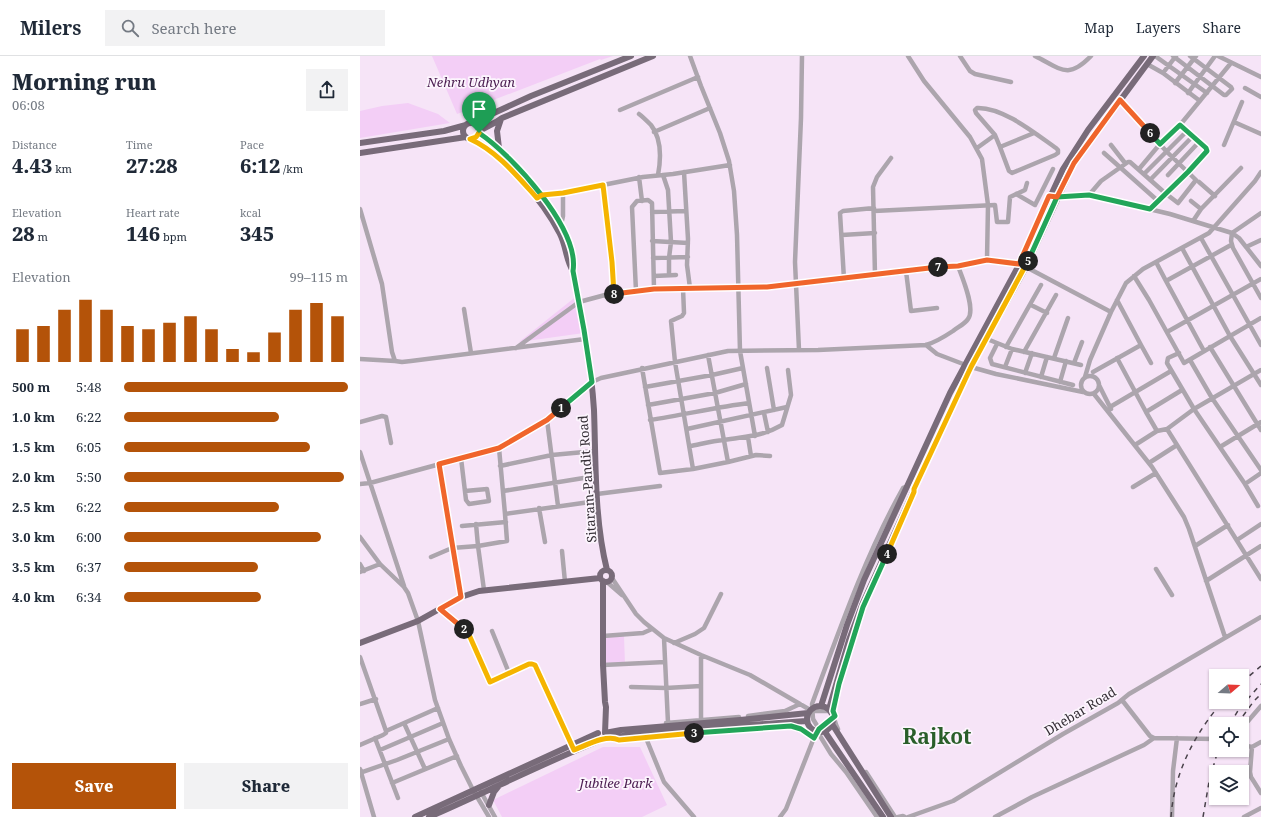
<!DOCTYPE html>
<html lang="en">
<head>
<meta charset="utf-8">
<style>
	:root { --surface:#fff; --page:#f2f2f3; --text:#1f2937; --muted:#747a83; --line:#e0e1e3; --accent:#b45309 }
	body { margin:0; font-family:"Noto Serif",serif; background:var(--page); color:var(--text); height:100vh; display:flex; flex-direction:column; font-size:15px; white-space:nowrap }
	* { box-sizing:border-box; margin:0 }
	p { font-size:13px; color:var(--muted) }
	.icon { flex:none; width:22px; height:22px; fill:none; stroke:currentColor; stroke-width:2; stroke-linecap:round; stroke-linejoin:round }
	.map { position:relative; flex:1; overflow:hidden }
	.details { display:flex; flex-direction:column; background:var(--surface); width:360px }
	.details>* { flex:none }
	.needle { width:26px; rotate:71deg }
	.buttons { position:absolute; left:849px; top:613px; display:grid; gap:8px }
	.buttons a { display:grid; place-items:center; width:40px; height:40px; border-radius:0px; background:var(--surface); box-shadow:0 1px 3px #0004; font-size:20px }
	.pin { position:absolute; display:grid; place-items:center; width:34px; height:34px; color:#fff; margin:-41px -17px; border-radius:50% 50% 50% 0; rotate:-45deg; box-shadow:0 0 4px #0007 }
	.pin .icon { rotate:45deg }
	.km { position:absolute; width:20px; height:20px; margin:-10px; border-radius:50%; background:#222; color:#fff; font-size:11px; line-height:20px; text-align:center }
	.round { display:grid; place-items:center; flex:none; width:42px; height:42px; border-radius:0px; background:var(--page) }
	.head { display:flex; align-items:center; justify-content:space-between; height:68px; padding:0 12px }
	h1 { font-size:22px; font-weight:800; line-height:30px }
	.stats { display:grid; grid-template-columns:repeat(3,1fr); gap:6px; height:68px; padding:4px 12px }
	.stats div { display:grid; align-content:center }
	.stats b { font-size:20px; font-weight:800 }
	.stats small { font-size:11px; font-weight:400 }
	.stats p { font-size:11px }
	.chart { height:112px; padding:8px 12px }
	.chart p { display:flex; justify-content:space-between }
	.chart svg { width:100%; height:72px; margin-top:4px; stroke:var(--accent); stroke-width:6 }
	.action { display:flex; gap:8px; margin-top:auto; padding:8px 12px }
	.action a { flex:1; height:46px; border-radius:0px; background:var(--accent); color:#fff; font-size:16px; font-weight:800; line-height:46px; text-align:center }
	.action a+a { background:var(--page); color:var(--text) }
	ul { padding:0 12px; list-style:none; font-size:13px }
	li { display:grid; grid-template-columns:64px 48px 1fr; align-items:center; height:30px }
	li i { height:10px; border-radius:5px; background:var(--accent) }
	header { display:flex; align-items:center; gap:24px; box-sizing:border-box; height:56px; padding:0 20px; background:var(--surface); border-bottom:1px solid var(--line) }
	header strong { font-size:19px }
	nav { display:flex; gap:22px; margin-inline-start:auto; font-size:14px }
	.search { width:280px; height:36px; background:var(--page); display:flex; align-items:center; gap:10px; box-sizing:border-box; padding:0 14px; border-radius:0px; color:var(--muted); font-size:15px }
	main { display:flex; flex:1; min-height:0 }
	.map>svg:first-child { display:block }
	.green { fill:#f3cef6 }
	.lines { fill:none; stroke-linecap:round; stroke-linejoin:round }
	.minor { stroke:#aca5ad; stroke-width:4.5 }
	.major { stroke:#786b79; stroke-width:6 }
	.rail { stroke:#49424a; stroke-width:1.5; stroke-dasharray:5 5; stroke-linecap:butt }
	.split-1-casing { stroke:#fff; stroke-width:8 }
	.split-2-casing { stroke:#fff; stroke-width:8 }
	.split-3-casing { stroke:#fff; stroke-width:8 }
	.split-4-casing { stroke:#fff; stroke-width:8 }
	.split-5-casing { stroke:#fff; stroke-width:8 }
	.split-6-casing { stroke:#fff; stroke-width:8 }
	.split-7-casing { stroke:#fff; stroke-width:8 }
	.split-8-casing { stroke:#fff; stroke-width:8 }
	.split-9-casing { stroke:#fff; stroke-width:8 }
	.split-1 { stroke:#22a559; stroke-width:5 }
	.split-2 { stroke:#f0652b; stroke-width:5 }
	.split-3 { stroke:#f5b400; stroke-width:5 }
	.split-4 { stroke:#22a559; stroke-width:5 }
	.split-5 { stroke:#f5b400; stroke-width:5 }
	.split-6 { stroke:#22a559; stroke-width:5 }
	.split-7 { stroke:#f0652b; stroke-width:5 }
	.split-8 { stroke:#f0652b; stroke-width:5 }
	.split-9 { stroke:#f5b400; stroke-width:5 }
	.labels { text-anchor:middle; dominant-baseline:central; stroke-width:3.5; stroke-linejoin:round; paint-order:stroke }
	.park-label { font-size:13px; font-style:italic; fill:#4b1d51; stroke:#fcf5fd }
	.street-label { font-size:13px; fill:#342e35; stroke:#fcf5fd }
	.town-label { font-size:21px; font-weight:bold; fill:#2a5f2a; stroke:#fcf5fd }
</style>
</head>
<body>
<header>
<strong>Milers</strong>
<div class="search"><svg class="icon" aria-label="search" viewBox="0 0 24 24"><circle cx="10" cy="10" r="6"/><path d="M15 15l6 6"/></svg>Search here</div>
<nav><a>Map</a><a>Layers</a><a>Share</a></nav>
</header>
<main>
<section class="details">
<div class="head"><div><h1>Morning run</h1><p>06:08</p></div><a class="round"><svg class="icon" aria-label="share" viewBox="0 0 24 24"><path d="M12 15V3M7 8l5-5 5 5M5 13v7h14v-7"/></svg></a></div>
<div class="stats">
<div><p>Distance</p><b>4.43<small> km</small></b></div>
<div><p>Time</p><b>27:28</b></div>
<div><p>Pace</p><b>6:12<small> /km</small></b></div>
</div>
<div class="stats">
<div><p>Elevation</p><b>28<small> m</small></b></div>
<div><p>Heart rate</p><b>146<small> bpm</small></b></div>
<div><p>kcal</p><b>345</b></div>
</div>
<div class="chart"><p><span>Elevation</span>99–115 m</p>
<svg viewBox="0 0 160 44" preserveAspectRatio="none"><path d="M5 44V24M15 44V22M25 44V12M35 44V6M45 44V12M55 44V22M65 44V24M75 44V20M85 44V16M95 44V24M105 44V36M115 44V38M125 44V26M135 44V12M145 44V8M155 44V16"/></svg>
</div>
<ul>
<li><b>500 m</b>5:48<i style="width:100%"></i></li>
<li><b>1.0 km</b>6:22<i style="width:69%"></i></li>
<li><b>1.5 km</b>6:05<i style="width:83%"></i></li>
<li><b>2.0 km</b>5:50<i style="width:98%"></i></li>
<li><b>2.5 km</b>6:22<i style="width:69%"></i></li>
<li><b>3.0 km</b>6:00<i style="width:88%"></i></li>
<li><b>3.5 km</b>6:37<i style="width:60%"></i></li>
<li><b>4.0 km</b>6:34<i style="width:61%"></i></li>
</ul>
<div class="action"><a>Save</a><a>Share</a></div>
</section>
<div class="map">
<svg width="901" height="761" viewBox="0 0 901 761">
	<rect width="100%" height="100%" fill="#f6e4f7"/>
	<path class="green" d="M72 0H253L241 4 240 3 97 58Z
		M48 47 78 58 90 67 0 82V55L22 50Z
		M218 239 224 277 159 286Z
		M243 580H264L265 608 243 609Z
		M243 691H280L307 749 282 761H142L133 744Z"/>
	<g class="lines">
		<path class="minor" d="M330 0 341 30 360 77 369 105 374 135 377 179 380 295 395 380
			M548 0 564 25 610 81 622 103 628 149 627 204
			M600 0 610 15 615 18 651 26
			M675 0C701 13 708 24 731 0
			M795 0 847 37
			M813 0 864 39H866L872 33 871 31 830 0
			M858 0 901 21
			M787 8 803 17 840 45
			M803 17 816 0
			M815 27 836 0
			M885 32 901 41
			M828 37 855 0
			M260 54 338 21
			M279 58C283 61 287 65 291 69 302 83 301 103 298 119
			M874 66 901 78
			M294 76 350 52
			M751 89 765 107
			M864 89 882 46
			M640 91 649 115 652 117 695 99 698 97V94L696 92C676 78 643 51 617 52L615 54 616 57 635 79 640 91 674 77
			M617 92 635 79
			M744 97 798 145
			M779 113 800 88 820 69 871 7
			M324 116 328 183 327 209 330 232
			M784 118 827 75
			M303 119 308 134 311 186 309 202V219
			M808 119 839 86
			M279 121 282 145
			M790 124 833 80
			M839 126 855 140
			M243 129 252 206 253 238
			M656 138 675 149 693 113
			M729 139 741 125 768 106H770L805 137 818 147 836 124 807 96 760 44
			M181 140 203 137
			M689 140 697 141 729 139 747 143 810 158 872 177 879 182 901 210
			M831 145 841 153
			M0 153 22 228 32 296 35 305 42 306 51 305 225 283
			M790 153 846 97V91L820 69
			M514 155 635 149 637 166H648L650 141 665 134 667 127
			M292 156 326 155
			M901 157 872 177 871 185 873 192 901 242
			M833 165 841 153 881 112
			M201 169 203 160V137L283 121 313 118 370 109
			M482 179 515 177
			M841 182 901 289
			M292 185 328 187
			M886 191 901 184
			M822 192 870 280 901 329
			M293 202 328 201
			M796 206 806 225
			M666 211 751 256
			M546 215 551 255 577 252
			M515 219 513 131 517 121 531 102
			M294 220 316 219
			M774 220 789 244 824 307 901 262
			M484 223 480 157 483 155 514 152
			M276 235 272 151 277 145 288 144 292 147 294 233
			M671 249 687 257
			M104 253 111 297
			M807 276 901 223
			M627 283 652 293 721 309
			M637 288 630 302 632 308 713 329
			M566 289 577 298 611 311 636 318 723 336
			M781 289 791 307
			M646 291 681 229
			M850 291 901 374
			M156 292 219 246 245 239 294 233 377 232 435 229 598 210 627 204H636L659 209
			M439 294 435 206 441 62 442 0
			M844 295 806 225 871 189
			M664 296 696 239
			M819 297 808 302 807 307 834 353 885 428 901 417
			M694 302 708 262
			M757 302 786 356
			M0 303 35 305
			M830 304 852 342 901 414
			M714 307 722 286
			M645 311 652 293
			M282 312 300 417 333 413 315 306 311 265 322 260 324 257 323 232
			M407 312 414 354
			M733 316 781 289 757 244
			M665 317 672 297
			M721 329a9 9 0 1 1 18 0a9 9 0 1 1-18 0Z
			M681 321 687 301
			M725 321 730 304 751 256 766 227 783 213 849 177 895 125 901 116
			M700 326 706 305
			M739 329 751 353
			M285 331 352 319 383 312
			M822 334 786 356 797 375 807 373 834 353 901 314
			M734 338 792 411 824 461 829 473 865 581
			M288 349 355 337 386 328
			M750 351 811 315
			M404 357 408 376
			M187 364 198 450
			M290 364C324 359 356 351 389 347
			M0 366 22 360 26 361 31 387
			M327 373 427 351
			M807 373 901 523
			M388 381 391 400
			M775 389 797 375
			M330 390C341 388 352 385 364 384 387 380 401 381 422 369L431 339 428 314
			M860 391 901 366
			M139 392 145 458 237 445
			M0 396 44 530
			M101 402 106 444 109 448 129 445 127 433 105 435
			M368 406 396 399 410 400
			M789 407 817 389
			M79 408 101 541
			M140 410 192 399 235 395
			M333 413 368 406 348 299
			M0 428 10 427 139 392 187 364 232 326 241 322 368 295 458 294 566 289C576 286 584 281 593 275 598 271 605 268 608 263 616 253 602 221 598 210
			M885 428 898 450
			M773 431 796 417
			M143 435 236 420
			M237 438 300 430
			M179 452 185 486
			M102 470 146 466
			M0 481 20 508 44 531 48 537 58 565 75 644 89 683 101 710 113 734 129 761
			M877 484 901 468
			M835 490 868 469
			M202 495 205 526
			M71 501 92 492 118 490 116 468
			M0 508 4 515
			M796 513 812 539
			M0 516 20 508
			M252 522 276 558 284 566 304 582 341 599 390 619 452 655H473
			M846 525 901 490
			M247 526 262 539
			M124 534 118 490 147 485 145 458
			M80 553 108 577 129 626 169 608H172L175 609 213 691
			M132 575 149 617
			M243 580 283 577 292 573
			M304 582 308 667
			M314 587 335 578 344 572 361 538
			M341 599V664
			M0 601 26 675
			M486 606 498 567
			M243 609 305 606
			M271 631 306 632 341 630
			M477 634C474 648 471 660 478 673
			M762 644 790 680 794 682 856 683
			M0 648 16 643
			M388 660 425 655 440 648
			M44 667 65 713
			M306 667 379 661
			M882 672 901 650
			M254 681 259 684 329 677 431 670 441 673 454 682
			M15 682 38 742
			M286 682 304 726 334 761
			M0 689 23 679 26 677V675L78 652
			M882 689 892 691 901 686
			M892 691 890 716 891 721 901 737
			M20 694 83 667
			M0 713 14 761
			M506 716 535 761
			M0 717 37 704 89 683
			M32 727 97 700
			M121 736 135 761
			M420 761 426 753 455 679 459 673 475 660
			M517 761 486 716 471 698 460 680 459 673 453 663 452 648C479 575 505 500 543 432L546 431
			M538 761 543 760 545 761
			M548 761 593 745 703 678 758 647 769 638 901 561
			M635 761 672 741 784 689 794 682
			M812 761 813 715 817 682
			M884 761 901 752"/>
		<path class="major" d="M103 75a8 8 0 1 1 16 0a8 8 0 1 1-16 0Z
			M112 67 171 40 271 0
			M119 75 136 66 142 62 293 0
			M119 77C152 98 220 173 213 214
			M110 83C144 98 184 146 200 178 206 189 206 205 213 215 222 261 231 307 234 354 236 407 234 462 247 514
			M0 87 84 75 106 69
			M139 92 137 75 141 63
			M0 97 106 81
			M240 520a6 6 0 1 1 12 0a6 6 0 1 1-12 0Z
			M243 525V609L245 646 246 651 245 677
			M0 587 58 565 101 541 119 535 240 522
			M447 663a13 13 0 1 1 26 0a13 13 0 1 1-26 0Z
			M461 650 487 569 504 524 590 337 659 209 703 113 728 74 784 0
			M469 653 489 584 502 549 578 381 611 311 666 211 714 107 793 0
			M472 668 531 761
			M465 676 523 761
			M245 677 261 674 380 664 448 657
			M245 682 308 675 446 665
			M129 749 134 736 138 731
			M55 761 238 677
			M69 761C127 736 183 707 241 684"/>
		<path class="rail" d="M882 626 901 610
			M870 668 879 653 901 628
			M877 668 894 645 901 638
			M811 761C814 717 834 679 862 646
			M843 761 849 726 858 694"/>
	</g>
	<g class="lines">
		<defs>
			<path id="split-1" d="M119 77C152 99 220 173 213 215L224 274 232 326 201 352"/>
			<path id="split-2" d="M104 573 80 553 101 541 79 408 139 392 187 364 201 352"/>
			<path id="split-3" d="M104 573 110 581 130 626 169 608H172L175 609 214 694C227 689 246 678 259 684L334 677"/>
			<path id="split-4" d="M334 677 431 670 441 673 454 682 459 673 475 660 473 655 479 628 503 551 527 498"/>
			<path id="split-5" d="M527 498 554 436V433L611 311 668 205"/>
			<path id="split-6" d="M668 205 697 141 729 139 790 153 828 116 847 95 846 92 820 69 800 88 790 77"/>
			<path id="split-7" d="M578 211 598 210 627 204 659 208 689 140 697 141 714 107 760 44 790 77"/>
			<path id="split-8" d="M254 238 294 233 407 231 578 211"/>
			<path id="split-9" d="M119 77 116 81 110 83C137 95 158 121 177 142L182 139 203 137 243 129 252 206 254 238"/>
		</defs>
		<use href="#split-1" class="split-1-casing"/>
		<use href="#split-2" class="split-2-casing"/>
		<use href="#split-3" class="split-3-casing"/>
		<use href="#split-4" class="split-4-casing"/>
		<use href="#split-5" class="split-5-casing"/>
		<use href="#split-6" class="split-6-casing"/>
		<use href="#split-7" class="split-7-casing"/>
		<use href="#split-8" class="split-8-casing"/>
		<use href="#split-9" class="split-9-casing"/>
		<use href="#split-1" class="split-1"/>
		<use href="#split-2" class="split-2"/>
		<use href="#split-3" class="split-3"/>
		<use href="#split-4" class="split-4"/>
		<use href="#split-5" class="split-5"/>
		<use href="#split-6" class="split-6"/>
		<use href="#split-7" class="split-7"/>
		<use href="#split-8" class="split-8"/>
		<use href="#split-9" class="split-9"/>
	</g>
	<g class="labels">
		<g class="park-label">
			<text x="111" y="26">Nehru Udhyan</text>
			<text x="256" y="727">Jubilee Park</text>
		</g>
		<g class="street-label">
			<text transform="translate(227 423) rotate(-94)">Sitaram-Pandit Road</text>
			<text transform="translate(720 655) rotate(-31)">Dhebar Road</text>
		</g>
		<g class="town-label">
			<text x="577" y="680">Rajkot</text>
		</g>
	</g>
</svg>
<div class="buttons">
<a><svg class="needle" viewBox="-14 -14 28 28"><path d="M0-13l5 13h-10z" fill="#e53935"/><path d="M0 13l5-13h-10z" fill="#747a83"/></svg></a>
<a><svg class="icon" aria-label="locate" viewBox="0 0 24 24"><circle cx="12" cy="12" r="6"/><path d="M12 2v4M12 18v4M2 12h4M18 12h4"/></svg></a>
<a><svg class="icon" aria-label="layers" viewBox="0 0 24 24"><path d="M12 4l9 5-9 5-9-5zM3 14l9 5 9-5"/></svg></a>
</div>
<div class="pin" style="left:119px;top:77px;background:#1e9e55"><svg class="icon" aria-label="arrive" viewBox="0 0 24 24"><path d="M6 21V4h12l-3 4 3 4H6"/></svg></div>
<b class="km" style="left:201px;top:352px">1</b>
<b class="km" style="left:104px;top:573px">2</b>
<b class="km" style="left:334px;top:677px">3</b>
<b class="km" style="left:527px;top:498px">4</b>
<b class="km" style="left:668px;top:205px">5</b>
<b class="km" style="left:790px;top:77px">6</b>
<b class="km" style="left:578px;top:211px">7</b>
<b class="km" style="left:254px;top:238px">8</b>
</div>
</main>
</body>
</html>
